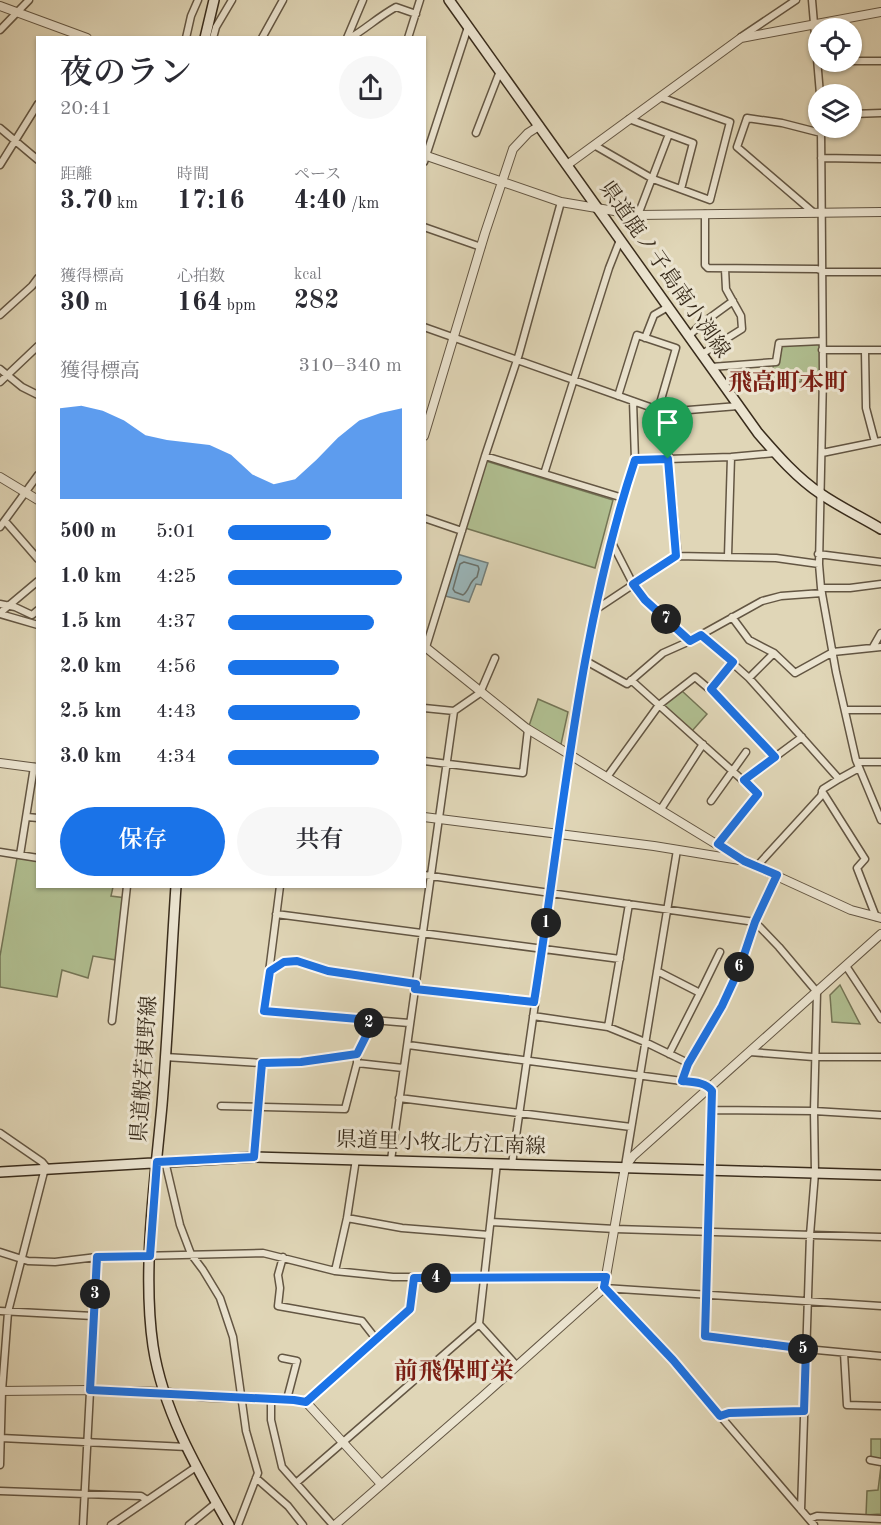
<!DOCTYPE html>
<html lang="ja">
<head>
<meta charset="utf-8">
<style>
	:root { --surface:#fff; --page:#f7f7f7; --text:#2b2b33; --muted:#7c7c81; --accent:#1a73e8 }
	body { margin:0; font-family:"Old Standard TT","Noto Serif JP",serif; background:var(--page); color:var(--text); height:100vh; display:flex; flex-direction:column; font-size:22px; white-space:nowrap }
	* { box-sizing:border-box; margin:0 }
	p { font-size:20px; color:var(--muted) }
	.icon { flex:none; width:33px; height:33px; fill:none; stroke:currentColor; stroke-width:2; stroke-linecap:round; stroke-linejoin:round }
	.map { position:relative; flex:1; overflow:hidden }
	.panel { position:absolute; left:36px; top:36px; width:390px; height:852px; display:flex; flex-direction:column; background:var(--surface); border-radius:0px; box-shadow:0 2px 4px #0004 }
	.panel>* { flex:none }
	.tools { position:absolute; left:808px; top:18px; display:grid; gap:12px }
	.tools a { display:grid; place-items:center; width:54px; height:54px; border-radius:50%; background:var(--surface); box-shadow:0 2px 4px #0004; font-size:30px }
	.pin { position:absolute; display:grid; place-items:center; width:51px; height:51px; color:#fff; margin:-62px -26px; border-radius:50% 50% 50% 0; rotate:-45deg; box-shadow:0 0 6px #0007 }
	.pin .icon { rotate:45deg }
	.km { position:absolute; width:30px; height:30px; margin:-15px; border-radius:50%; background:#222; color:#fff; font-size:16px; line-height:30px; text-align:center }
	.round { display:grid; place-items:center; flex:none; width:63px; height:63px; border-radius:32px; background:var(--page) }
	.headline { display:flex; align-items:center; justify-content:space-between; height:102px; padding:0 24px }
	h1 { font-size:33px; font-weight:600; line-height:45px }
	.figures { display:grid; grid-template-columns:repeat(3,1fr); gap:9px; height:102px; padding:6px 24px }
	.figures div { display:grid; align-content:center }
	.figures b { font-size:26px; font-weight:600 }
	.figures small { font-size:16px; font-weight:400 }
	.figures p { font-size:16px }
	.chart { height:168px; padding:12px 24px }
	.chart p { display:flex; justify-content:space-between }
	.chart svg { width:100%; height:108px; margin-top:6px; fill:var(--accent); opacity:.7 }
	.action { display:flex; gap:12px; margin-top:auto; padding:12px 24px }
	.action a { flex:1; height:69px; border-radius:36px; background:var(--accent); color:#fff; font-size:24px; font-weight:600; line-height:69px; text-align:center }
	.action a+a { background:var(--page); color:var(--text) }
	ul { padding:0 24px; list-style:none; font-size:20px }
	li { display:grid; grid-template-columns:96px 72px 1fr; align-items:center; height:45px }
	li i { height:15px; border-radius:8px; background:var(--accent) }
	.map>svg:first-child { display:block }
	.green { fill:#b0be90; stroke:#747556; stroke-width:1.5 }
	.water { fill:#9ab6ba; stroke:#737f7b; stroke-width:1.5 }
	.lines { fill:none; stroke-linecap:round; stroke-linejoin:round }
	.shore { stroke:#6a716b; stroke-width:1.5 }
	.minor-casing { stroke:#635643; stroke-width:9 }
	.tertiary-casing { stroke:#635643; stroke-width:10 }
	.secondary-casing { stroke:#392c1c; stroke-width:12 }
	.minor { stroke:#ebe4d0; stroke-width:6 }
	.tertiary { stroke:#ebe4d0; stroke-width:8 }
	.secondary { stroke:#ebe4d0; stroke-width:9 }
	.route-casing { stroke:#fff; stroke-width:12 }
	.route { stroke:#1a73e8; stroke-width:8 }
	.labels { text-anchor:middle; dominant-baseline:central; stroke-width:6; stroke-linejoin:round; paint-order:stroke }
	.street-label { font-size:21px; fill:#392c1c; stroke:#ebe4d0 }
	.quarter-label { font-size:24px; font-weight:bold; fill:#7a1f14; stroke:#ebe4d0 }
</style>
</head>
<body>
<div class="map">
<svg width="881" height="1525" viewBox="0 0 881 1525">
	<rect width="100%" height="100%" fill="#e0d6b7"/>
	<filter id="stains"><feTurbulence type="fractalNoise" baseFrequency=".00333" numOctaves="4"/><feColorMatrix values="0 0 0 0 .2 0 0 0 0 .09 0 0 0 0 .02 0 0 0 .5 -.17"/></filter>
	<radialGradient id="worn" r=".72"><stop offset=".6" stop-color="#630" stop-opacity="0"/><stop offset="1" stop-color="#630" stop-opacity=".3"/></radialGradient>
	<path class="green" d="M821 342V374H802L801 382 769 380 780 344Z
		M486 461 613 500 595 568 465 528Z
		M682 691 707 714 692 731 662 706Z
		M538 699 568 712 560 749 528 729Z
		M17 858 37 861 38 886 113 887 111 896 126 898 122 961 93 956 88 978 62 970 57 997 0 987V956Z
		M840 985 860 1024 832 1022 830 995Z
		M871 1439H881V1460L871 1458Z
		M881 1466V1514L866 1515 867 1491 878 1490Z"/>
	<path class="water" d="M457 554 488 563 481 585 476 584 469 602 445 596Z"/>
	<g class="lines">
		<path class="shore" d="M464 562 478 566 479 569 477 577C469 581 470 590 463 595L455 592 453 589 460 564Z"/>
		<defs>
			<path id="minor" d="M812 0 820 94
				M0 30 29 0
				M741 37 796 0
				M186 38 191 16 198 0
				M213 38 216 27 232 0
				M262 38 283 0
				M347 38 363 0
				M350 38C367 28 378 17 396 7L416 14
				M408 38 420 0
				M852 61H881
				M818 62H838
				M852 114 881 113
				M629 119 693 143 681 189
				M0 128 38 160
				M821 128 823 376 819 564 821 588 836 672 856 760 881 820
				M476 133 500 71
				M594 145 653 179 710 200 730 122 660 97
				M821 158 881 159
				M424 162 468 27
				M0 165 38 104
				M814 213 737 147 747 118 782 123 821 133
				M705 214V265L708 268 817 269 826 272H881
				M638 215 669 134
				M424 227 481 247
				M0 315 32 286 38 278
				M424 327 664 412 738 406
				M689 336 700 325 733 301
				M645 338 654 315 668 307
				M822 350H881
				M865 351 866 408 875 442
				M702 354 742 329 741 316 726 289 725 269
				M711 367 776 362 779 343 822 341
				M0 369 22 387 38 395
				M0 382 38 346
				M618 396 637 335 676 348 658 410
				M664 412 677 549 676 556
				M822 453 881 441
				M485 456 623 498C580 645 564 797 543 948 533 1020 522 1092 512 1164
				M635 460 731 457 775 453
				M544 474 609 268 620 240
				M623 498 635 460 633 401
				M424 518 462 531
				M5 521 38 559
				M0 527 38 475
				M611 541 633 584 645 600 690 641
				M818 554 881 562
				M728 556 731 457
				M821 588H850L881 584
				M0 604 15 607 32 615 38 610
				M595 610 676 556 776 558 819 564
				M0 613 38 581
				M0 614 38 625
				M732 617 749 640 774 653 795 673 833 652 881 647
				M701 635 749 678 839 779 859 768
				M426 647 485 456 519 354 561 202
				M873 647 881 633
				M586 661 627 684 663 653 690 641 762 601 781 596 822 593
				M749 678 774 653
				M631 680 758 794 718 844
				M711 689 733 662
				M424 708 454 711 480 693 495 658
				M845 710H881
				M424 761 523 773 528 729
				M857 762H881
				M607 777 659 705 695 677 727 704 775 757
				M744 780 802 737
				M822 791 865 859 857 868 876 917
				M711 801 746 752
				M661 809 703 744
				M27 817 38 818
				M0 852 38 858
				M20 855 34 767
				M757 866 821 796 823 789 839 779
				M424 875 755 922 779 947 817 992 814 1111 815 1173 810 1235 801 1510
				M280 886 264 1011 409 1023
				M276 914 620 959
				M846 966 881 1019
				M270 971 284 962 297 961 328 971 416 983
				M657 971 700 993 669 1054
				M415 989 534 1002
				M700 993 720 952
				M533 1016 608 1027 645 1042 688 1063
				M112 1021 127 886
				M608 1027 629 904
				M408 1045 682 1081C692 1082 705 1082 712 1091L705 1336 806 1349 881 1356
				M750 1052 813 1057H881
				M357 1054 366 1036 370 1020
				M165 1057 262 1063
				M682 1081 688 1063 722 1006 740 967 755 922 777 875
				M399 1098 631 1127
				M221 1106 345 1109 357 1063
				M711 1110 814 1111 881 1115
				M0 1133 42 1162 47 1168
				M254 1157 262 1063 301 1062 357 1054V1063L403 1068
				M391 1160 454 711
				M165 1161 180 1225 191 1254 203 1270 220 1298 233 1337 246 1431 258 1473 238 1525
				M625 1166 677 850
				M347 1218 402 1228 489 1235
				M491 1222 615 1229 881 1237
				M0 1252 28 1261 55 1262 97 1257 263 1253 335 1271 393 1277H606
				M283 1257 278 1275 280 1288 278 1306 362 1321 376 1339
				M335 1271 347 1218 356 1159
				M604 1288 673 1361 814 1525
				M604 1288 881 1306
				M0 1311 93 1316
				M479 1324 517 1366
				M844 1353 847 1405 881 1406
				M282 1358 297 1361 287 1399
				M271 1399V1420L282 1467 333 1525
				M306 1402 410 1309 414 1278
				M720 1416 729 1413 804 1411
				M1 1438 187 1447
				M870 1460 881 1462
				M0 1465 2 1391 8 1312 45 1168
				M256 1478 288 1506 303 1525
				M296 1483 479 1324 497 1163
				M0 1491 141 1496 147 1500
				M809 1519 817 1516 881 1519
				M83 1525 97 1257
				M111 1525 196 1467
				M189 1525 216 1503"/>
			<path id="tertiary" d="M0 6 87 38
				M424 155 561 202 638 215 881 212
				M567 165 741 38 881 12
				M424 436 485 233 513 149 528 133 539 126
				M0 477 38 500
				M424 646 526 728 744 861 851 910 881 918
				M0 763 38 768
				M424 817 654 846 740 860
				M0 1391 90 1390 164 1392 204 1397 294 1400 306 1402 381 1484
				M335 1525 482 1397 604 1288 625 1167 633 1156 881 934"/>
			<path id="secondary" d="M449 0 758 433C777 455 797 478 821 494 840 507 861 517 881 529
				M205 38 214 0
				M176 886C171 959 168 1032 162 1105 155 1181 142 1271 153 1346 163 1411 197 1469 229 1525
				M0 1172 254 1157 881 1175"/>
		</defs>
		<use href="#minor" class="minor-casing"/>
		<use href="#tertiary" class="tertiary-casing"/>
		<use href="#secondary" class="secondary-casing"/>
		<use href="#minor" class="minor"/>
		<use href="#tertiary" class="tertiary"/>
		<use href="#secondary" class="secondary"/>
	</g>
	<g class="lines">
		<defs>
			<path id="route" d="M668 459 676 556 633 584 645 600 690 641 701 635 733 662 711 689 775 757 744 780 758 794 718 844 744 861 777 875 755 922 740 967 722 1006 688 1064 682 1081C692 1082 706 1082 712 1091L705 1336 806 1349 804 1411 729 1413 720 1416 673 1360 604 1287 606 1277 414 1278 410 1309 306 1402 294 1400 90 1390 97 1257 150 1256 157 1162 254 1157 262 1063 301 1062 357 1054 366 1036 370 1020 264 1011 270 971 284 962 297 961 328 971 416 984 415 989 534 1002C563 821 577 635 635 460Z"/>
		</defs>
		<use href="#route" class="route-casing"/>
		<use href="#route" class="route"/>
	</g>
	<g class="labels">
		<g class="street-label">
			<text transform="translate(664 270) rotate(55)">県道鹿ノ子島南小渕線</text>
			<text transform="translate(145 1069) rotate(-86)">県道般若東野線</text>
			<text transform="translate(441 1144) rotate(2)">県道里小牧北方江南線</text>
		</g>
		<g class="quarter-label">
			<text x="788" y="384">飛高町本町</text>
			<text x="454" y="1373">前飛保町栄</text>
		</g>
	</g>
	<rect width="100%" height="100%" filter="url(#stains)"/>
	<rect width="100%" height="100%" fill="url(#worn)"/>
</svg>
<div class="tools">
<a><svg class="icon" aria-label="locate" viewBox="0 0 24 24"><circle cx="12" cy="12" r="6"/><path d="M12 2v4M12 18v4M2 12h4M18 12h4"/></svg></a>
<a><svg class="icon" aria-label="layers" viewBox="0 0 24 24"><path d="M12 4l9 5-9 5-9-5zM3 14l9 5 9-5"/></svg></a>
</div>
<div class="pin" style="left:668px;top:459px;background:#1e9e55"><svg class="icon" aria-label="arrive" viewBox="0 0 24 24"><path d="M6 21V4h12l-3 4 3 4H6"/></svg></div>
<b class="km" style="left:546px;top:923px">1</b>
<b class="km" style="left:369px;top:1023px">2</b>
<b class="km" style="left:95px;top:1294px">3</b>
<b class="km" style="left:436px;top:1278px">4</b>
<b class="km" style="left:803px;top:1349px">5</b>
<b class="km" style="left:739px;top:967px">6</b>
<b class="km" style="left:666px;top:619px">7</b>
<section class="panel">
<div class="headline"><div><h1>夜のラン</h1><p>20:41</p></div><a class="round"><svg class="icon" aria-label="share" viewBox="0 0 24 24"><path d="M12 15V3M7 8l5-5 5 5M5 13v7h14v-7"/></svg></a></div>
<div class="figures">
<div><p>距離</p><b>3.70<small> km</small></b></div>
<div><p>時間</p><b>17:16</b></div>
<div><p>ペース</p><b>4:40<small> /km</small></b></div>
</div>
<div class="figures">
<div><p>獲得標高</p><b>30<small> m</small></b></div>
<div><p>心拍数</p><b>164<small> bpm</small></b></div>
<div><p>kcal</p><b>282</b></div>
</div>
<div class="chart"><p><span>獲得標高</span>310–340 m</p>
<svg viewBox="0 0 160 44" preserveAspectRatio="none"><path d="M0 44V7L10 6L20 8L30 12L40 18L50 20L60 21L70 22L80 26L90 34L100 38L110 36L120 28L130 19L140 12L150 9L160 7V44z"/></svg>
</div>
<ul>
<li><b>500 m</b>5:01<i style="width:59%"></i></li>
<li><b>1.0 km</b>4:25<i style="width:100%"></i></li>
<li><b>1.5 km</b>4:37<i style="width:84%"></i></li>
<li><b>2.0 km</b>4:56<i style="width:64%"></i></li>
<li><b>2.5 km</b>4:43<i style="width:76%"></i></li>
<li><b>3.0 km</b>4:34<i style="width:87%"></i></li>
</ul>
<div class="action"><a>保存</a><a>共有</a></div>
</section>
</div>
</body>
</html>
